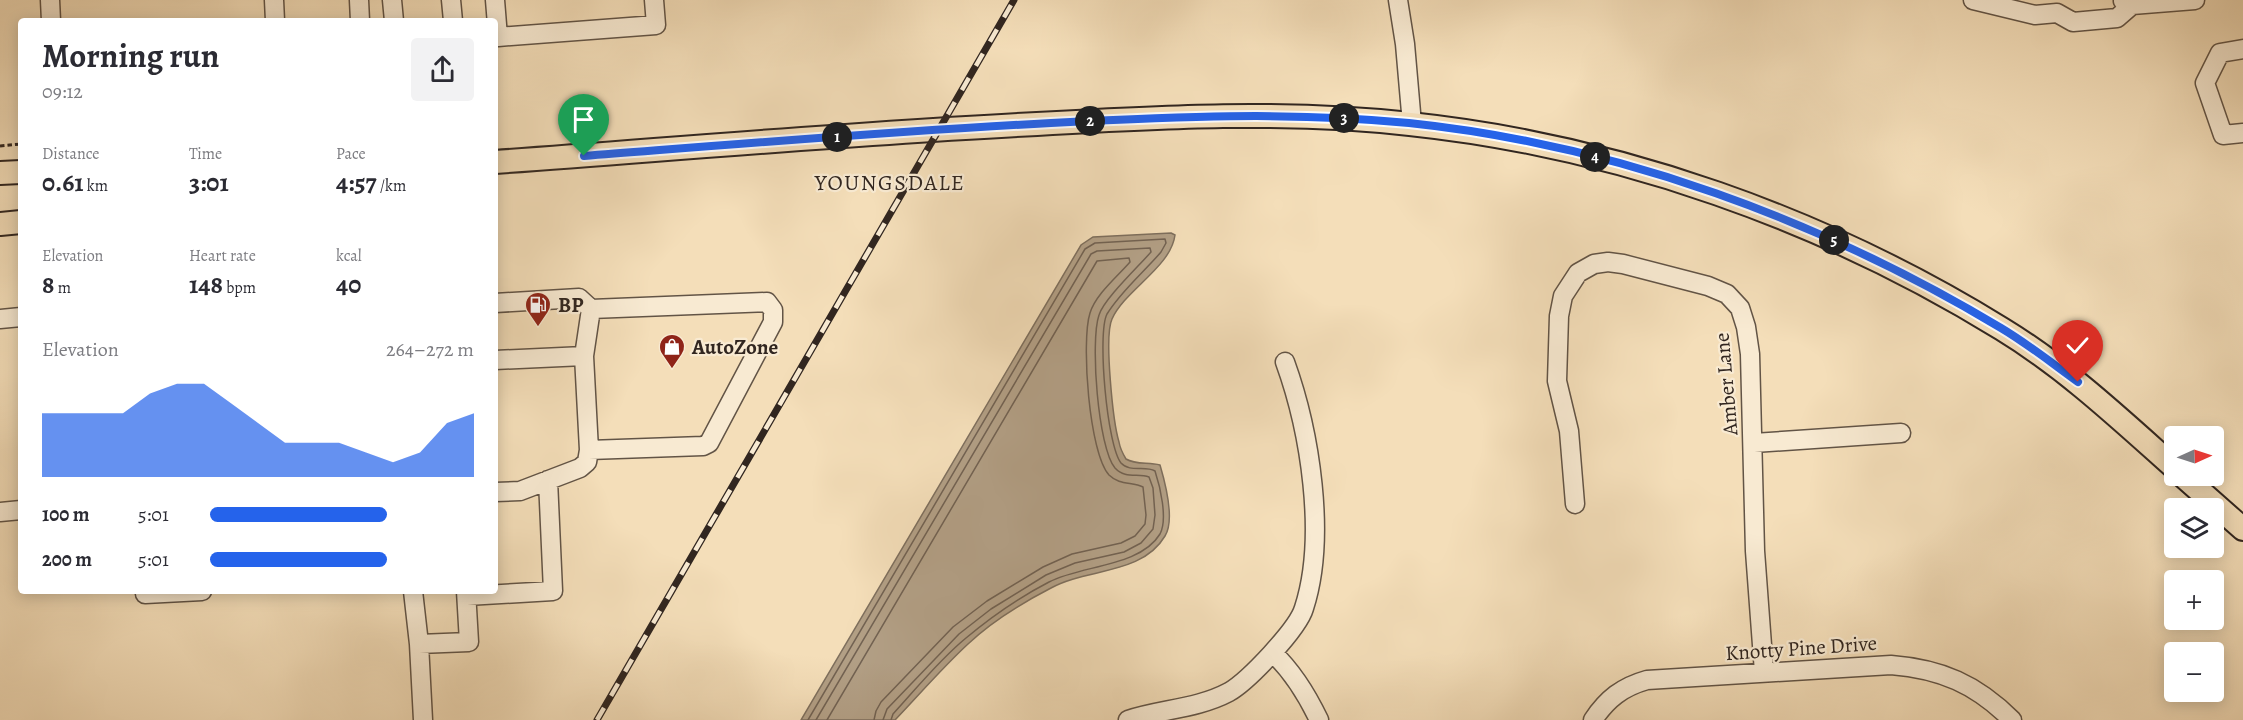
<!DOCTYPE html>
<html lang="en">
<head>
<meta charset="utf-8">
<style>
	:root { --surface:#fff; --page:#f2f2f3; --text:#2b2b33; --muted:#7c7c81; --accent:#2563eb }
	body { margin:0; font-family:Alegreya,serif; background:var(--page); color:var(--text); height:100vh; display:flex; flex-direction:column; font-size:22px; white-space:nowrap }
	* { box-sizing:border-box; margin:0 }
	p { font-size:20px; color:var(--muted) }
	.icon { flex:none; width:33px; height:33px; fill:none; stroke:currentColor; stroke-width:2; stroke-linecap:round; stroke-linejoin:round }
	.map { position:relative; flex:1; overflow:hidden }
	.sheet { position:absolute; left:18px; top:18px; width:480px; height:576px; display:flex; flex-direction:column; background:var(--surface); border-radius:6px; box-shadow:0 3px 15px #0003 }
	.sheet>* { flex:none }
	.needle { width:39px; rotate:87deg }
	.buttons { position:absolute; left:2164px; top:426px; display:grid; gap:12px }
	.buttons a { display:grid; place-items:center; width:60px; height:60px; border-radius:6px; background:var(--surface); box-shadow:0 3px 15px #0003; font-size:30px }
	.pin { position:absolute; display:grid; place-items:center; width:51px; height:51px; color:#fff; margin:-62px -26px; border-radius:50% 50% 50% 0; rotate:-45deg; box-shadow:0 0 6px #0007 }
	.pin .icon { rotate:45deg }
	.km { position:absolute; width:30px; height:30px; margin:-15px; border-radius:50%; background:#222; color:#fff; font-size:16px; line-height:30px; text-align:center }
	.round { display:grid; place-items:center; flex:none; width:63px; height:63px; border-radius:6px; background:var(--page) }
	.head { display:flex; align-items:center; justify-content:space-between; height:102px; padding:0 24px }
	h1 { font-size:33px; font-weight:600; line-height:45px }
	.metrics { display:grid; grid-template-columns:repeat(3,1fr); gap:9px; height:102px; padding:6px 24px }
	.metrics div { display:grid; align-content:center }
	.metrics b { font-size:26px; font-weight:600 }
	.metrics small { font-size:16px; font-weight:400 }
	.metrics p { font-size:16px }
	.chart { height:168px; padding:12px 24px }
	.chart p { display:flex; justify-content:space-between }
	.chart svg { width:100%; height:108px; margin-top:6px; fill:var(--accent); opacity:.7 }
	ul { padding:0 24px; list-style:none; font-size:20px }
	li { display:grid; grid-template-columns:96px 72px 1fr; align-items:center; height:45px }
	li i { height:15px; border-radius:8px; background:var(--accent) }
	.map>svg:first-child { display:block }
	.water { fill:#b29f85; stroke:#7e6f5d; stroke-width:1.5 }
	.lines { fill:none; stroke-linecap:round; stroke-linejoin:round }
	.shore { stroke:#726252; stroke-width:1.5 }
	.minor-casing { stroke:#625446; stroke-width:21 }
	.major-casing { stroke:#312620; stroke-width:26 }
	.path { stroke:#312620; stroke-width:3; stroke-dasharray:4.5 3; stroke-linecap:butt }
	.minor { stroke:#f8ead2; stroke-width:18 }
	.major { stroke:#f4deb9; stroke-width:22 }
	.rail-casing { stroke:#312620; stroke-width:7 }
	.rail { stroke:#f8ead2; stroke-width:4.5; stroke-dasharray:14; stroke-linecap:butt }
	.route-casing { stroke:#fff; stroke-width:12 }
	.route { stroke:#2563eb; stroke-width:8 }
	.labels { text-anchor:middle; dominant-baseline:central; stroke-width:4.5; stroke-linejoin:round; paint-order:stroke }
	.poi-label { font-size:21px; font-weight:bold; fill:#312620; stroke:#f8ead2; text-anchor:start }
	.street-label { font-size:21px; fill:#312620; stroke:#f8ead2 }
	.neighbourhood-label { font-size:22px; letter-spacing:1.5px; fill:#312620; stroke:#f8ead2 }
</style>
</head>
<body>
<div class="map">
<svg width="2243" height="720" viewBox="0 0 2243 720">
	<rect width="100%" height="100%" fill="#f4deb9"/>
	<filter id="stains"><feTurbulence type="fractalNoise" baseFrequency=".00333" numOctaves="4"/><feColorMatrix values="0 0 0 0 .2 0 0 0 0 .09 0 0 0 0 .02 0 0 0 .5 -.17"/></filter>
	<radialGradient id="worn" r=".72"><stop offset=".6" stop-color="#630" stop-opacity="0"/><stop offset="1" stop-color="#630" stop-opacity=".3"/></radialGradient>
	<path class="water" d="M1171 233 1175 235C1171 267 1125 290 1112 319 1104 336 1113 422 1119 442 1120 448 1123 454 1126 459 1136 465 1148 462 1160 465 1165 482 1175 520 1165 536 1142 575 1087 568 1051 588 1022 603 991 622 968 644 942 668 919 695 895 720H801L1081 245 1093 237Z"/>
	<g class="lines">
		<path class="shore" d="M808 720 1085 249 1095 243 1165 239 1166 243 1161 252C1144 272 1121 291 1107 314 1097 333 1107 446 1121 463 1130 473 1145 465 1155 471 1160 486 1168 519 1160 534 1140 567 1081 565 1049 582 1020 597 991 617 966 638 939 660 916 689 893 714L891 720
			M816 720 1091 254 1097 251 1150 248 1151 252C1138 267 1104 299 1099 315 1090 341 1098 448 1115 468 1125 479 1138 473 1149 477L1153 488 1155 515 1153 529 1141 543 1124 552 1075 563 1046 575 991 609 959 634 887 709 883 720
			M827 720 1097 261 1129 258 1130 262C1117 277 1096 294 1090 313 1081 341 1089 453 1109 475 1119 485 1132 482 1143 487L1146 515 1145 524 1135 536 1121 543 1072 554 1043 567 987 601 953 627 881 702 876 711 874 720"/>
		<defs>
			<path id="minor" d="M50 0 51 21
				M274 0 275 21
				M359 0 360 21
				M392 0 394 21
				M451 0 453 21
				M495 0 498 37 656 25 654 0
				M1398 0 1405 44 1412 124
				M1973 0 2035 15 2057 13 2073 22 2117 18 2132 5
				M2123 1 2132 5 2195 0
				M2243 49 2220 53 2205 83 2223 135 2243 133
				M495 303 579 298 591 309 767 302 773 310V322L709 443 703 446 589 450
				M0 319 21 317
				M584 356 591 309
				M495 360 584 356 589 450 587 462 580 468 520 491 495 492
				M1754 443 1901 433
				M1575 504 1569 431 1557 381 1559 316 1563 296 1578 273 1594 264 1608 262 1623 264 1708 286 1727 294 1740 308 1746 327 1750 354 1755 551 1764 672
				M0 512 21 510
				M145 591V594L202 591
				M413 591 419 644 423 720
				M467 596 553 591 548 480
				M419 644 469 642 466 591
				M1273 653C1292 671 1308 697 1319 720
				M1128 720C1161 709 1197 709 1229 692 1248 681 1298 629 1304 608 1327 537 1310 431 1285 362
				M1593 720C1607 699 1622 687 1647 680L1891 665C1941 669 1976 684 2012 720"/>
			<path id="major" d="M495 162C675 149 856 133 1037 124 1161 117 1285 110 1410 124 1618 146 1824 219 2002 329 2066 368 2120 419 2175 468
				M0 173 21 172
				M0 224 21 222
				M2183 476 2243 529"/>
		</defs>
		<use href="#minor" class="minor-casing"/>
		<use href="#major" class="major-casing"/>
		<path class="path" d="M0 146 21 144"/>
		<use href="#minor" class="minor"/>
		<use href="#major" class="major"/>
		<defs>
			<path id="rail" d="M597 720 1014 0"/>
		</defs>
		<use href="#rail" class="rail-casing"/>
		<use href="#rail" class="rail"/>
	</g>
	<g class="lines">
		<defs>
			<path id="route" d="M584 156C739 144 895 131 1051 123 1170 117 1289 111 1409 123 1618 145 1821 220 2001 328 2028 344 2053 364 2078 382"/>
		</defs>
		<use href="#route" class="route-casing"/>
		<use href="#route" class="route"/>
	</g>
	<defs>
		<symbol id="fuel-pin" viewBox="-11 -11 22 30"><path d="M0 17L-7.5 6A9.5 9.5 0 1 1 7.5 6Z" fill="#8f2418" stroke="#f8ead2"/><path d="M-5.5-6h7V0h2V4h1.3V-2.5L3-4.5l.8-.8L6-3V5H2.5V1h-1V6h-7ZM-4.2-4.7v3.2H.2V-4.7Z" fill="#fff"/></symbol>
		<symbol id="shop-pin" viewBox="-11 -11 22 30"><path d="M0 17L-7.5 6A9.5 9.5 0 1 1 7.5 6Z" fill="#8f2418" stroke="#f8ead2"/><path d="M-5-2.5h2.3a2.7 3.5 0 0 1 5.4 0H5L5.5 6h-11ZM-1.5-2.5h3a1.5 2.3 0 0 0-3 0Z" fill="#fff"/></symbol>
	</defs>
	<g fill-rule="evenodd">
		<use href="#fuel-pin" x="523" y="290" width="30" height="40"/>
		<use href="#shop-pin" x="657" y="332" width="30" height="40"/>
	</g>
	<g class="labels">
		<g class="poi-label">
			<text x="558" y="305">BP</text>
			<text x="692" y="347">AutoZone</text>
		</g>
		<g class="street-label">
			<text transform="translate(1726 384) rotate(-95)">Amber Lane</text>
			<text transform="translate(1801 648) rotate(-4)">Knotty Pine Drive</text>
		</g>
		<g class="neighbourhood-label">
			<text x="890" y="183">YOUNGSDALE</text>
		</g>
	</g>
	<rect width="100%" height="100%" filter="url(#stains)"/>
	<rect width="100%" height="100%" fill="url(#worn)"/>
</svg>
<div class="buttons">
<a><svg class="needle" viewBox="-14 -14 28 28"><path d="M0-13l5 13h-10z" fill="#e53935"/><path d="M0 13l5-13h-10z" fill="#7c7c81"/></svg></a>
<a><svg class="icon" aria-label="layers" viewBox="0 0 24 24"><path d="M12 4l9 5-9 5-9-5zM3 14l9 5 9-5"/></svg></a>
<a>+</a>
<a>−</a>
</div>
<div class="pin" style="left:584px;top:156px;background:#1e9e55"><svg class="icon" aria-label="arrive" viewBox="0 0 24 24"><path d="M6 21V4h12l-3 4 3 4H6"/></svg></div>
<div class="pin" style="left:2078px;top:382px;background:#d93025"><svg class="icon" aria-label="check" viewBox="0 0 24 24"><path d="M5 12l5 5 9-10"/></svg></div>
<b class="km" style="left:837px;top:137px">1</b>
<b class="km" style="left:1090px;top:121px">2</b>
<b class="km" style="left:1344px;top:118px">3</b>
<b class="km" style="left:1595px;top:157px">4</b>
<b class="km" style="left:1834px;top:240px">5</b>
<section class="sheet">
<div class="head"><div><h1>Morning run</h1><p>09:12</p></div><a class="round"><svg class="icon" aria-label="share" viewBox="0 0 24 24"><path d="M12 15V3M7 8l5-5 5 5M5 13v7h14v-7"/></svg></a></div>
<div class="metrics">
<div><p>Distance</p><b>0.61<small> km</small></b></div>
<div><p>Time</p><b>3:01</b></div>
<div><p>Pace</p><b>4:57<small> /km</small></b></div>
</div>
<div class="metrics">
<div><p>Elevation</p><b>8<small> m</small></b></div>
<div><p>Heart rate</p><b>148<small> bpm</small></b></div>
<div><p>kcal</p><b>40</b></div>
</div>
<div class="chart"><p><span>Elevation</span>264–272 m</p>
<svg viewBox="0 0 160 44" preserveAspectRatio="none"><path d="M0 44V18L10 18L20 18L30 18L40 10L50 6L60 6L70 14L80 22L90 30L100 30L110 30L120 34L130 38L140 34L150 22L160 18V44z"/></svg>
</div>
<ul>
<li><b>100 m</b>5:01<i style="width:67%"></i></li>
<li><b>200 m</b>5:01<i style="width:67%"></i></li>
</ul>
</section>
</div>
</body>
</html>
